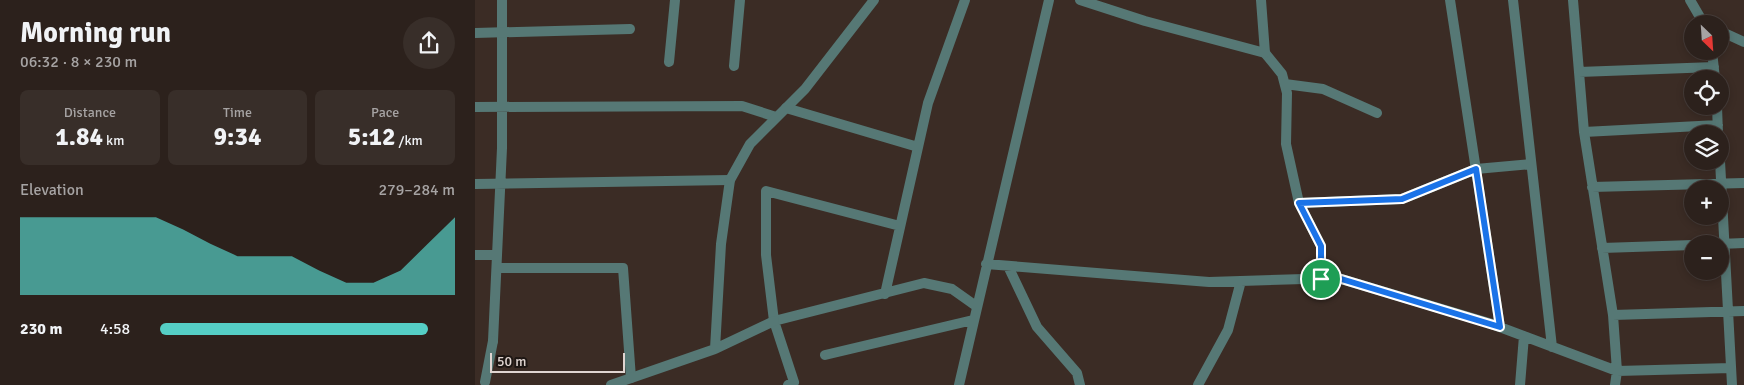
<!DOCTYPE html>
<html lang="en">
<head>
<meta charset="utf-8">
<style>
	:root { --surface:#2c211c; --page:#382e29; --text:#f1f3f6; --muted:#a6a3a3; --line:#483e3b; --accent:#55cec5 }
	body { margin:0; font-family:Signika,sans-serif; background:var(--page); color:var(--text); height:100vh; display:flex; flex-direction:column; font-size:19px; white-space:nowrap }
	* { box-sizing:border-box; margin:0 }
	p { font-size:16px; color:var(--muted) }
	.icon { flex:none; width:28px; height:28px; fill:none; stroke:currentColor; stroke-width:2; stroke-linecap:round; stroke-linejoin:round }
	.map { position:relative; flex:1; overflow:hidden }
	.side { display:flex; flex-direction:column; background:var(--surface); width:475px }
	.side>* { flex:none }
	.needle { width:32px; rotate:155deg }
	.fabs { position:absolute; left:1209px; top:15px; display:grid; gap:10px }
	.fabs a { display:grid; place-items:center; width:45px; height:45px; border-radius:50%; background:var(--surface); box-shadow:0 2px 8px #0003,0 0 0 1px var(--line); font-size:25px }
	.scale { position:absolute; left:15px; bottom:12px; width:135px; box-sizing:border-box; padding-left:5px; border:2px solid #e0d5d1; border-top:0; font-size:14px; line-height:18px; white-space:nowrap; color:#e0d5d1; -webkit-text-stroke:4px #1d1613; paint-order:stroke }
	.pin { position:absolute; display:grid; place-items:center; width:42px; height:42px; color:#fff; margin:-21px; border:2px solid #fff; border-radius:50%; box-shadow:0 1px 5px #0007 }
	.round { display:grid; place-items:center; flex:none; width:52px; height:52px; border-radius:26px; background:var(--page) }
	.overview { display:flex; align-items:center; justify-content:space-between; height:85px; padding:0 20px }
	h1 { font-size:28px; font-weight:800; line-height:38px }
	.figures { display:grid; grid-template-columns:repeat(3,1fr); gap:8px; height:85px; padding:5px 20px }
	.figures div { display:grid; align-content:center; border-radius:8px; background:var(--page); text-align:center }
	.figures b { font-size:25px; font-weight:800 }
	.figures small { font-size:14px; font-weight:400 }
	.figures p { font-size:14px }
	.chart { height:140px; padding:10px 20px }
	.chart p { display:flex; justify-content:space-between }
	.chart svg { width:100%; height:90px; margin-top:5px; fill:var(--accent); opacity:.7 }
	ul { padding:0 20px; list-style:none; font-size:16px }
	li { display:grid; grid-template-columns:80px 60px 1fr; align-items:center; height:38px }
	li i { height:12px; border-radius:6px; background:var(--accent) }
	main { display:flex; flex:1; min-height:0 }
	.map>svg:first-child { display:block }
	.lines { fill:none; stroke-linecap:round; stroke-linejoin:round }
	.service { stroke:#567875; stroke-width:10 }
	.minor { stroke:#567875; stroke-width:10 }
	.route-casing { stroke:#fff; stroke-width:10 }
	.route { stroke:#1a73e8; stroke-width:6 }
</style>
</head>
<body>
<main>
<section class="side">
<div class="overview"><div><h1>Morning run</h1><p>06:32 · 8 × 230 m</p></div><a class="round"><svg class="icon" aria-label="share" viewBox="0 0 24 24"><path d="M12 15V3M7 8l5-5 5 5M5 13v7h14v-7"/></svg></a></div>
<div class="figures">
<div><p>Distance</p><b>1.84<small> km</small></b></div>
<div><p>Time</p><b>9:34</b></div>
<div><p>Pace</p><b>5:12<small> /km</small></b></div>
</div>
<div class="chart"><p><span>Elevation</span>279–284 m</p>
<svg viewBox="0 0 160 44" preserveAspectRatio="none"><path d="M0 44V6L10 6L20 6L30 6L40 6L50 6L60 12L70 19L80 25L90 25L100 25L110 32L120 38L130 38L140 32L150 19L160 6V44z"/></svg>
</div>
<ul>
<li><b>230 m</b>4:58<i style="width:91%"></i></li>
</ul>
</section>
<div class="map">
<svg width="1269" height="385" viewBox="0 0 1269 385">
	<rect width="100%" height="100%" fill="#3b2c25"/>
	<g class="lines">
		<path class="service" d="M975 0 1025 327
			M1038 0 1077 347
			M1098 0 1109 132 1138 315 1142 371 1140 385
			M1215 0 1229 24
			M1245 31 1269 42
			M1237 51 1240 79
			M790 53 807 74 812 93 811 144 824 203 846 246V279
			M194 62 200 0
			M259 66 265 0
			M1104 72 1239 67
			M810 84 848 89 902 113
			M1242 106 1243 134
			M0 107 267 106 301 117
			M311 108 443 147
			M1109 132 1243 125
			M1245 161 1257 385
			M0 184 255 180
			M1117 187 1269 183
			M824 203 927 199 1001 169 1056 164
			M425 226 291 191V255L299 321 449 283 477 289 501 306
			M1245 244 1269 243
			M1127 248 1218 245
			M0 255H22
			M511 264 734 282 863 278 1014 323 1142 371 1256 368
			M533 266 562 327 602 373 605 385
			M22 268H148L156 378
			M410 294 453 103 490 0
			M1138 315 1269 311
			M299 321 319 382 313 385
			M18 341 27 148V0
			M350 355 498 320
			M484 385 574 0
			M723 385 753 330 766 281
			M1045 385 1049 336"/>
		<path class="minor" d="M605 0 670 21 790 53 786 0
			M0 33 155 29
			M240 349 299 321
			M10 382 18 341
			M136 385 240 349 246 244 255 180 275 144 330 89 399 0"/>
	</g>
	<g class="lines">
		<defs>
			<path id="route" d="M1001 169 1025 327 863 278 846 279V246L824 203 927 199Z"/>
		</defs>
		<use href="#route" class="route-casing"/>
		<use href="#route" class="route"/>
	</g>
</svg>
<div class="fabs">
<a><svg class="needle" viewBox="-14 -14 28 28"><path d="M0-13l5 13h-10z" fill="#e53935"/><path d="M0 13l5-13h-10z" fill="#a6a3a3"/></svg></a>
<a><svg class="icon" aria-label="locate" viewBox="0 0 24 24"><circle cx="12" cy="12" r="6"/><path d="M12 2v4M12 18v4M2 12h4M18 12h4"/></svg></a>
<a><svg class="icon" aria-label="layers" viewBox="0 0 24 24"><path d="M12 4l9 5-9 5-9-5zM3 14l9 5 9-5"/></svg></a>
<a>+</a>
<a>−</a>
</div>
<div class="scale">50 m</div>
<div class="pin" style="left:846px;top:279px;background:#1e9e55"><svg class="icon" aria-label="arrive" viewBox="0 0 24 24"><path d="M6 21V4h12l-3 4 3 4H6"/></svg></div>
</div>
</main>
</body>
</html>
